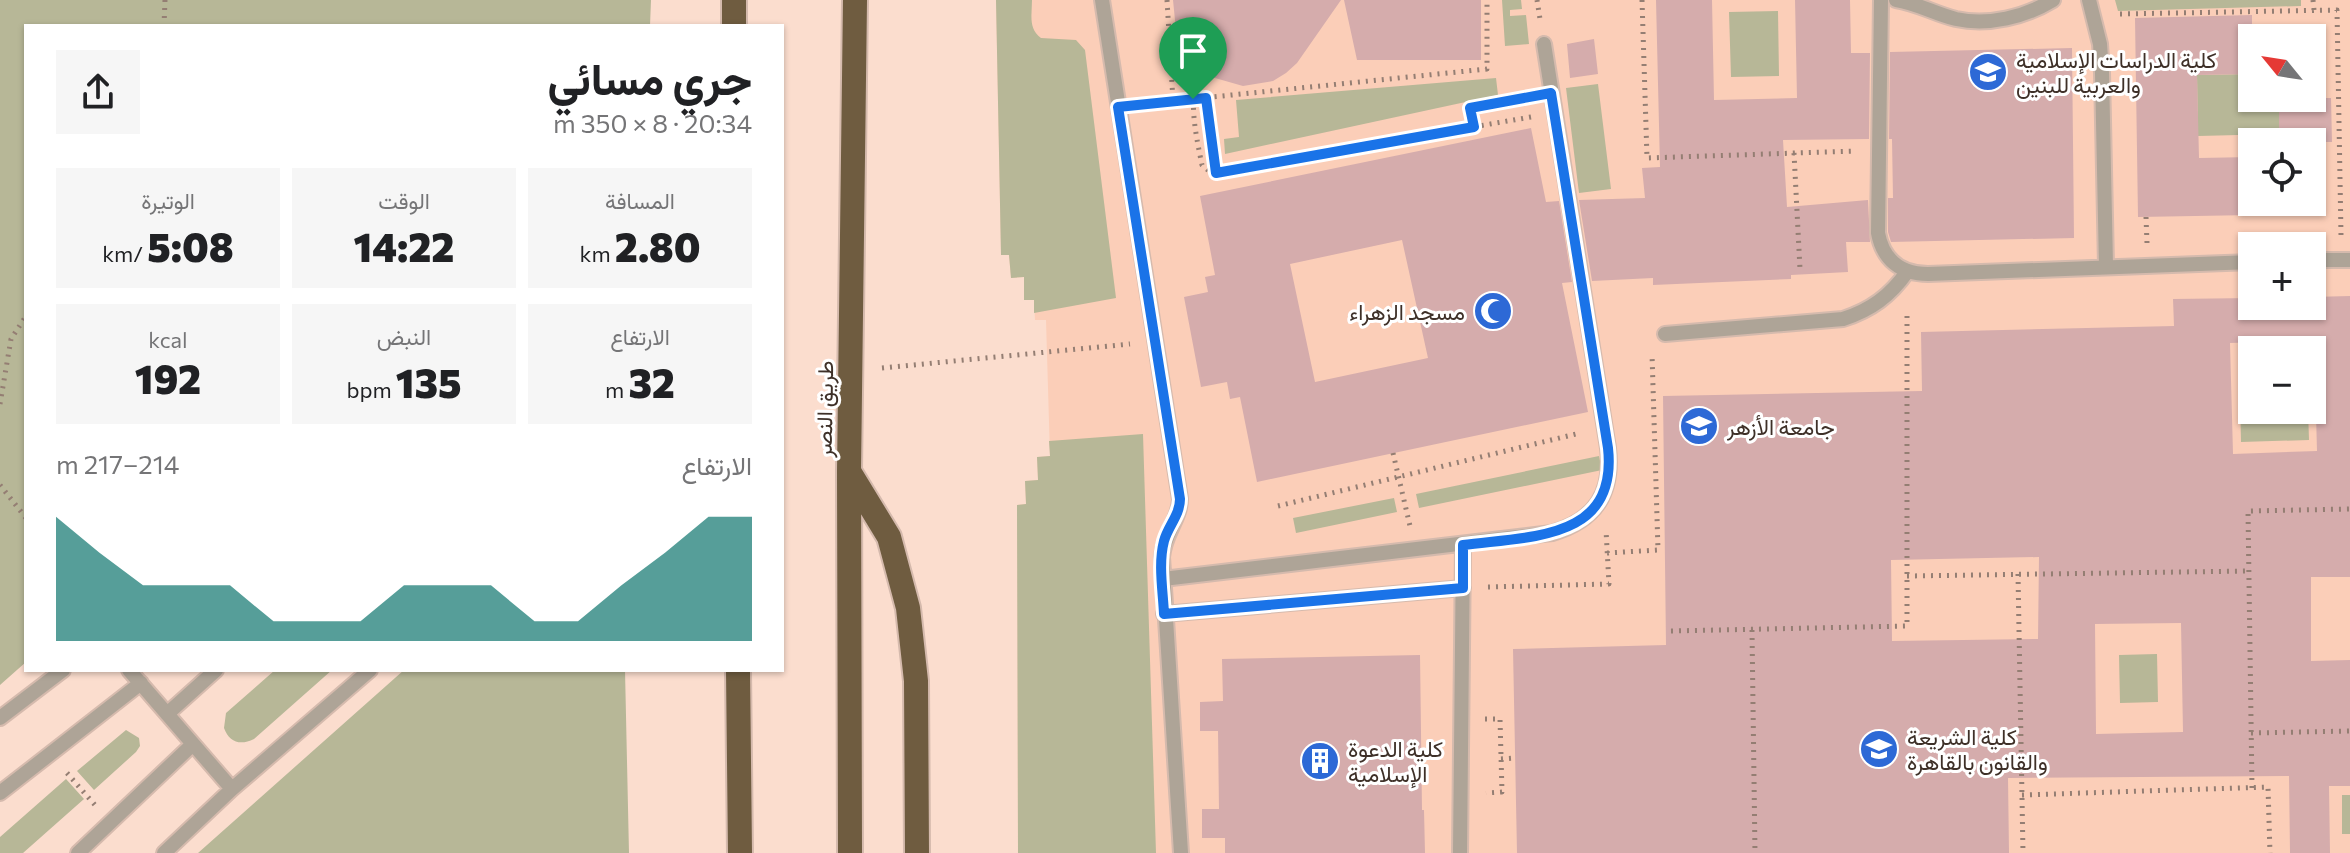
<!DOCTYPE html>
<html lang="ar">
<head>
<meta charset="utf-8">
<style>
	:root { --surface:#fff; --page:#f6f6f6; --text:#202124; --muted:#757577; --accent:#0f766e }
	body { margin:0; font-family:Commissioner,Vazirmatn,sans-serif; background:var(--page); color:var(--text); direction:rtl; height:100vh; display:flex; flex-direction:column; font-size:30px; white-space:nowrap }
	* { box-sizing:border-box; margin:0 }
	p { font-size:26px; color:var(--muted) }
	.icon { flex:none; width:44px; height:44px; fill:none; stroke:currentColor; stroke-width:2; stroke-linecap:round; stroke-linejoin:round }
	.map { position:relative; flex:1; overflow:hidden; direction:ltr }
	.side { position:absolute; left:24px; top:24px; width:760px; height:648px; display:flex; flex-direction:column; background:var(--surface); border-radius:0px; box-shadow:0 2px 6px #0004; direction:rtl }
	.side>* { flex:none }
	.needle { width:52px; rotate:300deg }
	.buttons { position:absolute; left:2238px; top:24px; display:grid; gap:16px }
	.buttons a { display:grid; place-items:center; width:88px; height:88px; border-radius:0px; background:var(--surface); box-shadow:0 2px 6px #0004; font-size:40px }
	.pin { position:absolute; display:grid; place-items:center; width:68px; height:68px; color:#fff; margin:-82px -34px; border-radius:50% 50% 50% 0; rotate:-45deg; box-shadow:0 0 8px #0007 }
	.pin .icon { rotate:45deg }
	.round { display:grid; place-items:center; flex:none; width:84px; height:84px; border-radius:0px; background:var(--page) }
	.overview { display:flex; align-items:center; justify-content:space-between; height:136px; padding:0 32px }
	h1 { font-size:44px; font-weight:800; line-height:60px }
	.metrics { display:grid; grid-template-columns:repeat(3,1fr); gap:12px; height:136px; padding:8px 32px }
	.metrics div { display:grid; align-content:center; border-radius:0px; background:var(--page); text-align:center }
	.metrics b { font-size:40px; font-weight:800 }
	.metrics small { font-size:22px; font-weight:400 }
	.metrics p { font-size:22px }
	.chart { height:224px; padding:16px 32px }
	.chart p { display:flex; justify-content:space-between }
	.chart svg { width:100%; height:144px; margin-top:8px; fill:var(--accent); opacity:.7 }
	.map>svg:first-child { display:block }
	.built { fill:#fbceb8; fill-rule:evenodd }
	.green { fill:#b7b797 }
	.building { fill:#d5acac; fill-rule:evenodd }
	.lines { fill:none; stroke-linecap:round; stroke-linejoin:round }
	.lane-casing { stroke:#d5baad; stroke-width:18 }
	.highway-casing { stroke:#d5baad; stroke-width:28 }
	.path { stroke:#947e73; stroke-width:5; stroke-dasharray:2 6; stroke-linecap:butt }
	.lane { stroke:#aea497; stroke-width:14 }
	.highway { stroke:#6f5c40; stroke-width:24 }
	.route-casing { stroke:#fff; stroke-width:16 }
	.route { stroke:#1a73e8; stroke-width:10 }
	.labels { text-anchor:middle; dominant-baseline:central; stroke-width:6; stroke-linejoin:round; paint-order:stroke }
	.poi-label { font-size:22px; fill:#3e3028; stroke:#fff; text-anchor:start }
	.street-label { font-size:22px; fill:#3e3028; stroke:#fff }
</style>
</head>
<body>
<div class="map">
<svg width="2350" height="853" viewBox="0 0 2350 853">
	<rect width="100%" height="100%" fill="#fbddce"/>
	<path class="built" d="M996 0H2350V853H1018L1017 505 1026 504 1025 481 1038 480 1037 457 1050 456 1046 320H1035L1034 300H1024V277L1011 278 1009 255H1001ZM2252 38H2312V98H2252ZM2252 142H2312V202H2252ZM2252 246H2312V306H2252ZM2252 350H2312V410H2252Z"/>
	<path class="green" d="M0 0H651L650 26H26V662L0 685Z
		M996 0H1032C1032 14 1028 29 1041 38L1076 40 1085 50 1116 298 1034 313V300H1024V277L1011 278 1009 255H1001Z
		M1502 0H1521L1522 9 1510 10V16L1526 15 1529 44 1505 46Z
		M2115 0H2301V6L2118 11Z
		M1778 11 1779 76 1731 77 1729 12Z
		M2252 74V98H2279V134L2198 136 2197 75Z
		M1496 78 1498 95 1225 154 1224 139 1239 137 1236 100Z
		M1598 84 1611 189 1579 193 1566 88Z
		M2239 353H2252V410H2308L2309 440 2241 442Z
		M1143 434 1156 853H1018L1017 505 1026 504 1025 481 1038 480 1037 457 1050 456 1049 441Z
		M1599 456 1602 470 1419 508 1416 494Z
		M1394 498 1397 512 1296 533 1293 518Z
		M2157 654 2158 702 2120 703 2119 655Z
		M275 670H332L254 739C240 746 229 742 224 728L226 713Z
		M404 670H625L629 853H198Z
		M126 730 139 738 140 746 136 752 94 790 77 771Z
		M66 779 84 799 23 853H0V837Z
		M2342 795H2350V834H2342Z"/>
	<path class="building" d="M1173 0H1341L1297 63 1286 73 1273 81 1243 86 1215 78 1190 59 1176 30Z
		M1344 0H1481V60H1357Z
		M1656 0H1712L1714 100 1797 98 1795 0H1850L1851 53H1870L1869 139 1783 140 1787 207 1868 200 1870 242H1846L1848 272 1791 275V279L1653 285V278L1592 281 1579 200 1645 198 1642 168 1660 167Z
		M2252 15V74L2197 75 2199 158 2252 157V215L2138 217 2135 18Z
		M1594 39 1598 74 1570 78 1567 44Z
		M2072 48 2074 238 1891 242 1888 232V198H1893L1892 139H1889L1890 52Z
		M2279 98H2331L2332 142H2279Z
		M1531 128 1546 202 1559 201 1572 282 1562 283 1588 412 1257 482 1240 397 1230 399 1227 382 1201 387 1184 297 1208 292 1205 277 1215 275 1200 196ZM1402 240 1428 358 1315 382 1290 264Z
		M2350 296V577H2311V661L2350 660V786H2329L2330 853H2290L2289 776 2008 778 2009 853H1517L1513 649 1666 645 1663 396 1922 391 1921 332 2174 326 2173 299 2252 298V306H2312V297ZM2314 340 2317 451 2233 454 2230 343ZM2039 557 2038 639 1892 641 1891 560ZM2181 623 2183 732 2096 734 2095 624Z
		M1420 655 1422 810H1424L1425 853H1225V838H1202V809H1219L1218 731H1200V702L1223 701 1222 659Z"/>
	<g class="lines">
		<defs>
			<path id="lane" d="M1102 0 1180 499C1180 519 1164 533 1162 557L1181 853
				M1881 0 1878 233C1883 260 1901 274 1928 274L2252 262
				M1896 0C1917 3 1935 14 1956 19 1989 26 2025 17 2053 0
				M2089 0 2100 44 2102 73 2106 266
				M2312 260H2350
				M1665 334 1843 319C1871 310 1890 296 1907 272
				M1163 579 1552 533C1596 520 1613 493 1608 448L1544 44
				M1164 614 1463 588
				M129 670 232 789
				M167 714 216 670
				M0 718 63 670
				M0 793 141 683
				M78 853 193 744
				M164 853 232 789 370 670
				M1460 853 1463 545"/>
			<path id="highway" d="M734 26V0
				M850 473 889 537 908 608 916 681 917 853
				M738 670 740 853
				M850 853 849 471 855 0"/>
		</defs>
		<use href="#lane" class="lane-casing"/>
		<use href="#highway" class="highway-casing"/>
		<path class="path" d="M1167 0 1173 101
			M1537 0 1540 19
			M1642 0 1647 158 1856 151
			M2313 0 2314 10
			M2120 14 2337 10 2341 235
			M164 26 165 0
			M1203 70C1185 90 1197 140 1202 165L1210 172 1531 117
			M1206 98 1216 173
			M1143 104 1487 69V0
			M1474 127 1470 108 1527 97
			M1794 153 1800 269
			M2146 217 2147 243
			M882 368 1130 344
			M0 404 11 339 26 316
			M1393 453 1410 526
			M0 485 26 518
			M1278 506 1580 433
			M1607 553 1658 550 1652 354
			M2018 574 2023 853
			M1907 576 2248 571
			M1488 587 1609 584 1606 530
			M1752 630 1755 853
			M1671 631 1907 626V313
			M1485 719H1500L1502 792 1486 793
			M2251 733 2350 731
			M1501 759 1515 758
			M67 773 95 805
			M2252 788 2248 511 2350 509
			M2022 795 2268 787 2270 853"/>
		<use href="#lane" class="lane"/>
		<use href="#highway" class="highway"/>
	</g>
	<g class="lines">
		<defs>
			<path id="route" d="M1551 93 1608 448C1618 541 1530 536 1463 545V588L1164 614C1163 591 1158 564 1164 541 1168 526 1180 515 1180 499L1118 107 1206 98 1216 173 1474 127 1470 108Z"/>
		</defs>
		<use href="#route" class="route-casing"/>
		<use href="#route" class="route"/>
	</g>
	<defs>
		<symbol id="university-disc" viewBox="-11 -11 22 22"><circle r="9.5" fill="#2d69d6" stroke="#fff"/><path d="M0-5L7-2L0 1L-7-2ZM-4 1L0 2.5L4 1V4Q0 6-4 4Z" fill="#fff"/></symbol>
		<symbol id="mosque-disc" viewBox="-11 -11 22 22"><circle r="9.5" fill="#2d69d6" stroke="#fff"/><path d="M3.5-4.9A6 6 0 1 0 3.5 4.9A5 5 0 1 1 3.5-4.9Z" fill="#fff"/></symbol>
		<symbol id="building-disc" viewBox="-11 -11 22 22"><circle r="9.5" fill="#2d69d6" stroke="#fff"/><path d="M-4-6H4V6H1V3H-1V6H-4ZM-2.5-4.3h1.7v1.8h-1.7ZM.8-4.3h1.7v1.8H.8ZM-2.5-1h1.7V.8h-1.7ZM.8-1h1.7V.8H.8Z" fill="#fff"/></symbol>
	</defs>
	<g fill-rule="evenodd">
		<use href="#university-disc" x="1966" y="50" width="44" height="44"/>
		<use href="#mosque-disc" x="1471" y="289" width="44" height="44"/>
		<use href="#university-disc" x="1677" y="404" width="44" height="44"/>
		<use href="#university-disc" x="1857" y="727" width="44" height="44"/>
		<use href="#building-disc" x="1298" y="739" width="44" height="44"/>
	</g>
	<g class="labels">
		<g class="poi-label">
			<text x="2016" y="59">كلية الدراسات الإسلامية<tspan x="2016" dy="25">والعربية للبنين</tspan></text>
			<text x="1465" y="311" text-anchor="end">مسجد الزهراء</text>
			<text x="1727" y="426">جامعة الأزهر</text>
			<text x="1907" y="736">كلية الشريعة<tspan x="1907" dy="25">والقانون بالقاهرة</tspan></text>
			<text x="1348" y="748">كلية الدعوة<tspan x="1348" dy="25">الإسلامية</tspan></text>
		</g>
		<g class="street-label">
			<text transform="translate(824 409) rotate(-89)">طريق النصر</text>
		</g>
	</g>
</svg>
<div class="buttons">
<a><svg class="needle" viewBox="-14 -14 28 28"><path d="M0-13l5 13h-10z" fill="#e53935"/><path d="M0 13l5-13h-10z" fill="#757577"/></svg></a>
<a><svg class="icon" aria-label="locate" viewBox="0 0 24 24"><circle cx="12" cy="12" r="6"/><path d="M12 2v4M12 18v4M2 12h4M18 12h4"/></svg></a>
<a>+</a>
<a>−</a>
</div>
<div class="pin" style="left:1193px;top:99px;background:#1e9e55"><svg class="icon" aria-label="arrive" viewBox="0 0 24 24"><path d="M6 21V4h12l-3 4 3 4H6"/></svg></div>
<section class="side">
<div class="overview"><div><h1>جري مسائي</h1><p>20:34 · 8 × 350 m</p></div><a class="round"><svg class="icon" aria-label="share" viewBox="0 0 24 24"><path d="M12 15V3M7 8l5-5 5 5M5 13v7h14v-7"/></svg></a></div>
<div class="metrics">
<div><p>المسافة</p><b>2.80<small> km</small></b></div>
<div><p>الوقت</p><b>14:22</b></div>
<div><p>الوتيرة</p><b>5:08<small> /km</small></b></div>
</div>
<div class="metrics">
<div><p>الارتفاع</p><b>32<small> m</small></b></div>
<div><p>النبض</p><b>135<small> bpm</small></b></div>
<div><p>kcal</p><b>192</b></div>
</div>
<div class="chart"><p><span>الارتفاع</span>214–217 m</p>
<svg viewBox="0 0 160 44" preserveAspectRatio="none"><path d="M0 44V6L10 17L20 27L30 27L40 27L50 38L60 38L70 38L80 27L90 27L100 27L110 38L120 38L130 27L140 17L150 6L160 6V44z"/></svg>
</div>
</section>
</div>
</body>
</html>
